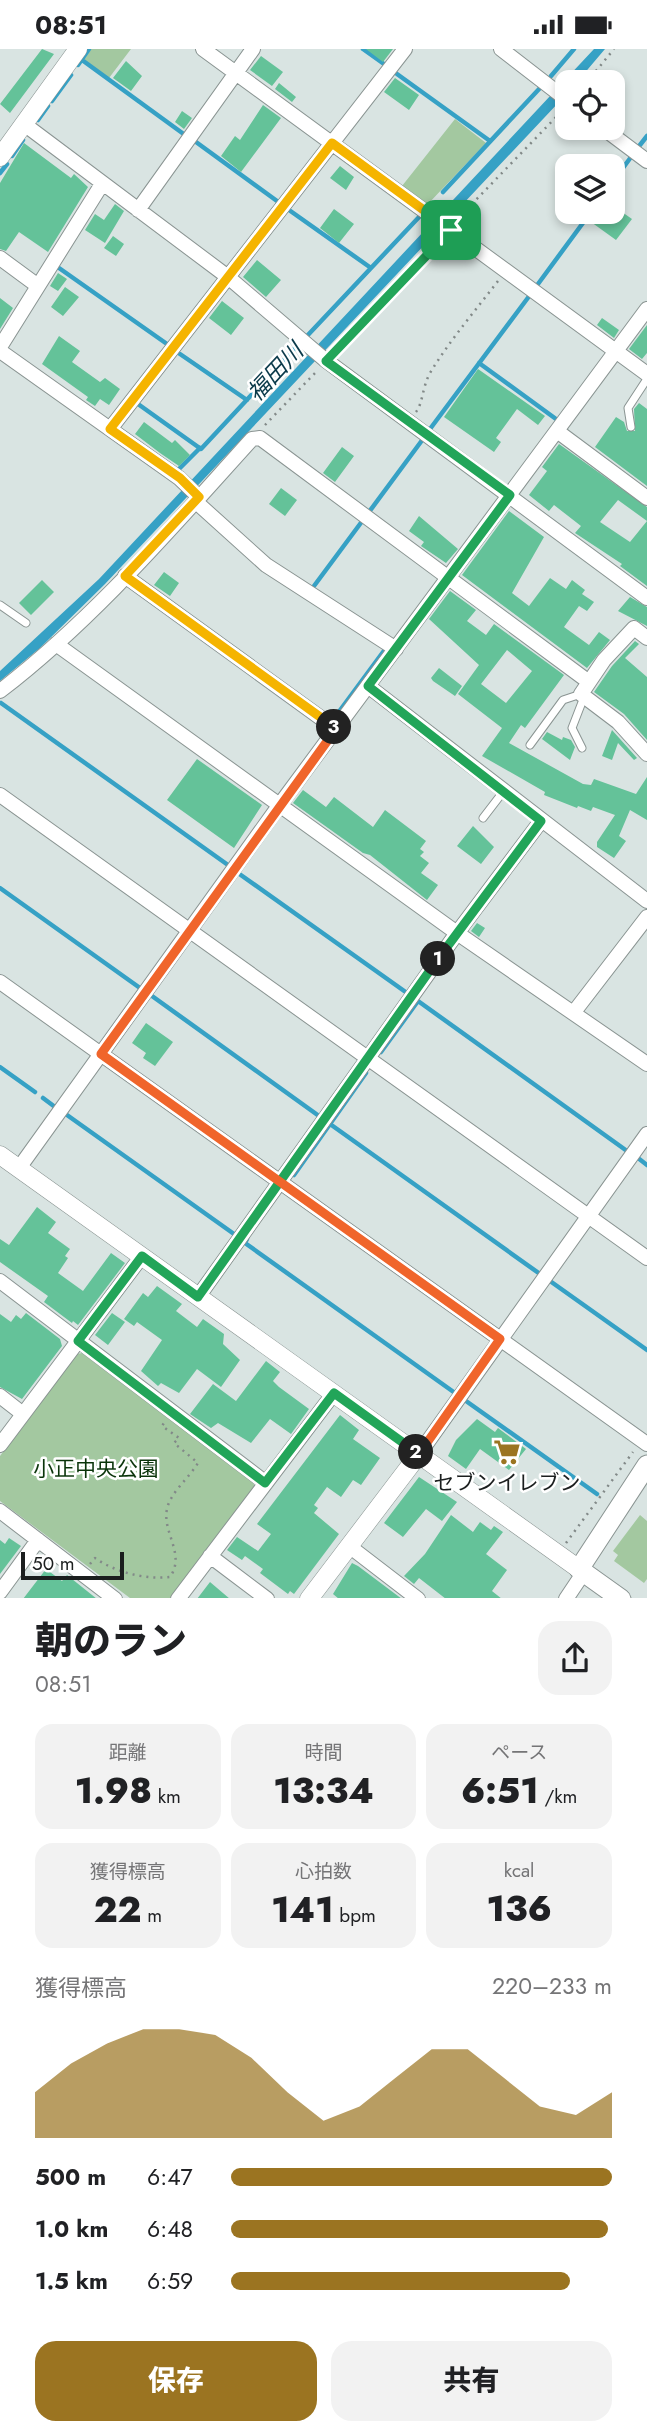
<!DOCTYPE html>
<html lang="ja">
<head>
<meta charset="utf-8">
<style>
	:root { --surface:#fff; --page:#f2f2f2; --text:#202124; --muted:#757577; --accent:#9b7421 }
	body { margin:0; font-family:Jost,"Noto Sans JP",sans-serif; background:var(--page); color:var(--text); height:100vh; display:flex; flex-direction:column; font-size:26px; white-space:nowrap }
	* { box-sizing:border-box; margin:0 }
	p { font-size:23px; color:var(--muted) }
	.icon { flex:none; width:38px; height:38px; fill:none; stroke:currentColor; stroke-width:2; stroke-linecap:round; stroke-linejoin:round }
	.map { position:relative; height:1549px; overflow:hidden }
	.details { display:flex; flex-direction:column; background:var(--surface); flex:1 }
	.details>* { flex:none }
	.buttons { position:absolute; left:555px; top:21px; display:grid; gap:14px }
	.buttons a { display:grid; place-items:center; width:70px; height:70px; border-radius:14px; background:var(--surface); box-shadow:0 4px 10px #0003; font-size:35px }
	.scale { position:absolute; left:21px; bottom:18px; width:103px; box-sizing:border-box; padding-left:7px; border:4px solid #1b1e1e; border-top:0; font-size:19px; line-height:24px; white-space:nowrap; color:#1b1e1e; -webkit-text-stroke:5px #fff; paint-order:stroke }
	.pin { position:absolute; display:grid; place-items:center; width:60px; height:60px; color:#fff; margin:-30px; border-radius:14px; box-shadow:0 4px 10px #0006 }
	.km { position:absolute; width:35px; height:35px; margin:-18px; border-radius:50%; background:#222; color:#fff; font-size:19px; line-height:35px; text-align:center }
	.round { display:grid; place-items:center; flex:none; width:74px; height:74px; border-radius:21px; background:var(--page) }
	.headline { display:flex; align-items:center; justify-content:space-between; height:119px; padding:0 35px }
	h1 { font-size:38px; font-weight:800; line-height:52px }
	.figures { display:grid; grid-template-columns:repeat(3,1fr); gap:10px; height:119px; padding:7px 35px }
	.figures div { display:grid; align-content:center; border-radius:18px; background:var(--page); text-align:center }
	.figures b { font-size:35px; font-weight:800 }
	.figures small { font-size:19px; font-weight:400 }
	.figures p { font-size:19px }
	.chart { height:196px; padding:14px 35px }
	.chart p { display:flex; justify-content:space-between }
	.chart svg { width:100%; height:126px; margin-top:7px; fill:var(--accent); opacity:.7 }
	.action { display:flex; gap:14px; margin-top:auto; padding:14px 35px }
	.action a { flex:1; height:80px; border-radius:21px; background:var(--accent); color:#fff; font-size:28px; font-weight:800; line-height:80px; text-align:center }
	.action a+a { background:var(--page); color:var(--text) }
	ul { padding:0 35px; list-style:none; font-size:23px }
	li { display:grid; grid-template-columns:112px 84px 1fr; align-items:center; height:52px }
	li i { height:18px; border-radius:9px; background:var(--accent) }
	.status { display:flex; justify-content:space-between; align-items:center; height:49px; padding:0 35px; background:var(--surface); direction:ltr }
	.status svg { height:19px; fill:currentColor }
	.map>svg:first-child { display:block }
	.green { fill:#a3c8a0 }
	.water { fill:#36a1c5 }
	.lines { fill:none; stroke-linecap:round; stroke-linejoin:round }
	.stream { stroke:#36a1c5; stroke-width:4.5 }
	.building { fill:#64c299; fill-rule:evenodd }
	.service-casing { stroke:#8a9492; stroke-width:9 }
	.minor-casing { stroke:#8a9492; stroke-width:16 }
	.tertiary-casing { stroke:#8a9492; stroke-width:19 }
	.secondary-casing { stroke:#8a9492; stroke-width:21 }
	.path { stroke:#828988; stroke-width:2.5; stroke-dasharray:2 5; stroke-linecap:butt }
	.service { stroke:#fff; stroke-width:7 }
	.minor { stroke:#fff; stroke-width:14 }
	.tertiary { stroke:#fff; stroke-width:18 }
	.secondary { stroke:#fff; stroke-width:19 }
	.split-1-casing { stroke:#fff; stroke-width:14 }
	.split-2-casing { stroke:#fff; stroke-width:14 }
	.split-3-casing { stroke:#fff; stroke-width:14 }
	.split-4-casing { stroke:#fff; stroke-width:14 }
	.split-1 { stroke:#22a559; stroke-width:9 }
	.split-2 { stroke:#22a559; stroke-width:9 }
	.split-3 { stroke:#f0652b; stroke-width:9 }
	.split-4 { stroke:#f5b400; stroke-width:9 }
	.labels { text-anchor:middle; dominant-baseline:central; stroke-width:5; stroke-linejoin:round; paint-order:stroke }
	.park-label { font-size:21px; fill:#0a340a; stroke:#fff }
	.poi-label { font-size:21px; fill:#1b1e1e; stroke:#fff }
	.water-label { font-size:23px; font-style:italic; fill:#0b3a4a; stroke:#fff }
</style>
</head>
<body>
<div class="status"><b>08:51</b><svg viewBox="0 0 49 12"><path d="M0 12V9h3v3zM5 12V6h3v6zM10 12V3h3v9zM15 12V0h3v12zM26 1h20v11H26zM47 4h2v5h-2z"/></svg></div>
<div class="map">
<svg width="647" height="1550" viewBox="0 0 647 1550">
	<rect width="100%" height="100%" fill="#d9e4e2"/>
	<path class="green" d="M91 0H131L109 29 84 11Z
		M455 70 486 94 427 156 402 137Z
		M82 1304 253 1433 255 1438 170 1549H130L0 1452V1407L77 1305Z
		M640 1466 647 1472V1530L644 1534 614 1512 618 1506 613 1502Z"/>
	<path class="water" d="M594 0H605L577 33H567V45L560 52 105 535 40 599 0 632V622L99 530Z"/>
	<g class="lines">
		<path class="stream" d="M363 0 384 15
			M82 11 185 86
			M78 16 89 0
			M397 25 490 92
			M551 27 574 0
			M52 52 71 26
			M38 71 48 57
			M196 93 277 152
			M640 96 647 87
			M12 107 23 91
			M0 124 7 115
			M612 134 631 108
			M443 143 540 39
			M289 161 371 219
			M59 219 167 295
			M538 235 591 163
			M307 287 420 167
			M180 305 247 351
			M479 314 556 370
			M138 355 201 400 296 298
			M430 380 530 246
			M178 421 200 399
			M369 463 423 390
			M314 537 363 471
			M1 654 228 816
			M338 664 386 599
			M238 824 407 944
			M0 839 140 939
			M152 947 319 1067
			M381 1003 418 952 627 1102
			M0 1018 35 1043
			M43 1049 55 1058
			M67 1066 234 1185
			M330 1075 540 1225
			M638 1109 647 1116
			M294 1126 366 1024
			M247 1190 245 1194 455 1344
			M550 1232 647 1301
			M466 1352 597 1445"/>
	</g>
	<path class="building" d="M42 0 54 5 10 64 0 55Z
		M366 0H393L383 13Z
		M261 7 283 23 272 37 250 21Z
		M126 12 142 27 131 42 113 29Z
		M395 29 419 46 409 61 384 43Z
		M279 34 296 48 292 53 275 40Z
		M263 56 281 69 241 123 221 107 235 87 240 91Z
		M182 62 192 69 184 80 175 73Z
		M24 94 71 129 74 125 88 138 48 203 19 183 6 202 0 200V134Z
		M340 117 354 128 346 141 330 129Z
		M115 155 124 162 105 194 85 181 95 165 104 171Z
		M612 156 632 170 616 191 591 173 598 163H612Z
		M334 160 354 175 339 194 320 179Z
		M113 187 124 195 116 207 104 199Z
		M257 211 281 231 266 248 243 228Z
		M58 224 67 230 58 242 50 237Z
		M65 238 79 248 63 267 51 258Z
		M0 249 13 259 0 280Z
		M222 252 244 269 231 286 209 269Z
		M602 269 619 281 614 289 597 276Z
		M647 276V304L642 310 629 300Z
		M59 287 80 302 72 313 100 333 105 329 120 340 109 356 100 350 95 357 86 351 88 348 42 315Z
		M478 320 545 367 538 376 517 360 496 389 501 393 494 403 444 368Z
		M639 354 647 360V437L595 398 616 368 624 373 627 382H635L634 360Z
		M144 373 172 394 175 391 190 406 179 417 160 404 135 385Z
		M559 395 647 458V537L620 517 622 515 575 484 581 477 554 456 549 462 529 446 547 422 542 418ZM618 451 647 472 630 493 600 473Z
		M342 398 354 407 335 433 323 424Z
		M281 439 297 451 285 467 269 455Z
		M509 462 544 488 512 544 529 557 550 529 566 540 572 531 585 541 582 545 594 553 587 562 579 557 564 578 589 596 599 583 610 591 587 619 462 526Z
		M419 467 458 500 446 514 421 497 424 493 409 482Z
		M164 523 179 534 170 547 154 536Z
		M42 531 54 543 31 566 19 554Z
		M450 542 476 561 467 572 486 586 494 575 564 626 525 679 521 676 509 694 583 735 591 736 594 730 636 745 647 728V771L630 761 619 787 626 792 614 809 597 798V793L615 766 593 758 591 762 578 757 577 759 544 746 545 743 482 707 502 679 458 645 479 616 429 570ZM507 601 532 622 506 654 481 635Z
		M630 548 647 558V577L618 562Z
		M635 592 639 595 625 609 647 628V691L624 665 594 643 612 617Z
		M439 619 462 637 455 647 433 632 431 629Z
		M612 681 637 709 634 711 618 694 612 711 602 707Z
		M547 683 562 691 563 688 571 691 575 698 570 711 542 690Z
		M197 710 262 756 234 799 167 751Z
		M303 741 326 758 334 748 373 778 385 761 426 792 420 800 424 803 420 807 429 814 421 824 438 836 427 851 370 806 363 804 293 754Z
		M473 777 494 798 481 815 457 797Z
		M477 874 485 879 479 888 471 882Z
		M146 974 173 993 155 1017 143 1009 146 1004 132 994Z
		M37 1158 56 1173 48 1184 70 1200 65 1207 68 1209 58 1224 83 1242 111 1204 125 1214 78 1276 73 1272 72 1274 44 1253 48 1247 0 1213V1190L9 1196Z
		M157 1237 182 1255 176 1262 197 1278 203 1270 224 1285 223 1295 240 1311 221 1338 197 1320 179 1344 161 1334 158 1337 141 1322 162 1291 137 1273 134 1277 124 1270 143 1244 148 1248Z
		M26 1264 60 1290 62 1297 22 1350 0 1338V1265L11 1273 16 1266 21 1270Z
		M112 1264 125 1273 108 1296 95 1286Z
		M266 1312 280 1323 273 1332 279 1338 309 1360 291 1385 270 1370 251 1394 218 1374 211 1379 190 1365 213 1335 236 1352Z
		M340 1366 359 1381 353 1390 380 1409 361 1436 353 1431 341 1448 327 1438 314 1456 318 1459 314 1464 339 1485 294 1545 290 1542 288 1545 260 1524 263 1520 245 1507 242 1511 227 1501 237 1488 258 1502 271 1485 257 1475Z
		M477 1370 495 1383 498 1379 526 1400 509 1421 480 1400 466 1420 448 1407 456 1391Z
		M419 1428 457 1453 442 1472 426 1460 403 1488 384 1474Z
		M451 1466 473 1483 480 1473 491 1481 494 1477 503 1483 486 1505 507 1521 492 1542 502 1550H446L419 1529 414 1535 404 1527 425 1505Z
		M9 1489 21 1497 0 1525V1491L5 1495Z
		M352 1514 358 1517 402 1550H339L333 1545Z
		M46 1520 62 1532 67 1526 97 1550H23Z
		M210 1533 230 1550H197Z"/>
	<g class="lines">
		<defs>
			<path id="service" d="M631 378 628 359 647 330
				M0 556 26 574
				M530 696 563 651 581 645
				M582 699 572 679 584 648
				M483 769 503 743"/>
			<path id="minor" d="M203 0 647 325
				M501 0 567 51
				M24 75 228 228 324 310 647 549
				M603 79 647 112
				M138 161 253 0
				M0 209 38 237
				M0 298 102 135
				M0 302 179 429 199 448
				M110 380 405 0
				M557 382 647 449
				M195 452 266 516 396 600
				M125 527 336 680
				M647 589 634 579 604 611 581 645 618 673 647 705
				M56 595 457 884 647 1015
				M368 637 647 852
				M0 642C94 570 173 477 252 390L260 389 589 633
				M0 746 647 1209
				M0 933 647 1395
				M574 963 647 868
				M19 1119 281 754 647 260
				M0 1232 266 1434
				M198 1248 457 884 541 772
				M0 1347 23 1365
				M0 1396 142 1207
				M419 1405 647 1085
				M0 1462 115 1550
				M349 1497 418 1550
				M210 1507 267 1550
				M0 1543 38 1491
				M178 1550 334 1344
				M566 1550 584 1523"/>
			<path id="tertiary" d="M0 108 78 0
				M0 1106 579 1520
				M309 1550 419 1405"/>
			<path id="secondary" d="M621 1550 579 1520 647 1416"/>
		</defs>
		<use href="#service" class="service-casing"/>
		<use href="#minor" class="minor-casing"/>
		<use href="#tertiary" class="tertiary-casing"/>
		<use href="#secondary" class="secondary-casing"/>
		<path class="path" d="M587 33 614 0
			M461 173 469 158 562 62
			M335 303 442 191
			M416 363C423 354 422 339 430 324 450 291 475 262 498 232
			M265 376 316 323
			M566 1494 633 1403
			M90 1515 95 1509C115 1523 145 1531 170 1528 186 1505 162 1484 167 1460 170 1444 189 1429 198 1414L174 1394 179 1389 162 1377 164 1374"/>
		<use href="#service" class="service"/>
		<use href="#minor" class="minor"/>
		<use href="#tertiary" class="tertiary"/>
		<use href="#secondary" class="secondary"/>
	</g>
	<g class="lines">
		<defs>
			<path id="split-1" d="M438 910 541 772 368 637 510 446 326 312 451 181"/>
			<path id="split-2" d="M416 1403 334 1344 265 1434 78 1292 142 1207 198 1248 438 910"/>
			<path id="split-3" d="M334 678 336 680 101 1005 500 1290 419 1405 416 1403"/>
			<path id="split-4" d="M334 678 125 527 199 448 180 429 110 380 332 94 451 181"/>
		</defs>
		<use href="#split-1" class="split-1-casing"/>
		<use href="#split-2" class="split-2-casing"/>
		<use href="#split-3" class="split-3-casing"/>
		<use href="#split-4" class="split-4-casing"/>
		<use href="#split-1" class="split-1"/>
		<use href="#split-2" class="split-2"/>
		<use href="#split-3" class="split-3"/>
		<use href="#split-4" class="split-4"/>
	</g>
	<defs>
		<symbol id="supermarket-bare" viewBox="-9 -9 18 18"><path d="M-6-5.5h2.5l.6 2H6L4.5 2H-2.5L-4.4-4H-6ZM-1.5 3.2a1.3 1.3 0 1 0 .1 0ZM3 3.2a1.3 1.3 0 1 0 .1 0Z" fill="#9b7421" stroke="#fff" stroke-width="2.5" paint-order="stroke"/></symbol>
	</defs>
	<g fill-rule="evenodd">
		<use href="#supermarket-bare" x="488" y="1384" width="38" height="38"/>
	</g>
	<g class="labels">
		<g class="park-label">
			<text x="96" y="1420">小正中央公園</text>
		</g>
		<g class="poi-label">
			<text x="507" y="1434">セブンイレブン</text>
		</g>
		<g class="water-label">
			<text transform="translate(275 323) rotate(-47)">福田川</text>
		</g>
	</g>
</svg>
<div class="buttons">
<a><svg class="icon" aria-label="locate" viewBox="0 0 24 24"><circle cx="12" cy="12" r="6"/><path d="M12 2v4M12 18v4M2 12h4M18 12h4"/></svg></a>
<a><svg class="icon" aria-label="layers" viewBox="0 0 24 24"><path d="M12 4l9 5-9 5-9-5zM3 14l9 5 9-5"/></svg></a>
</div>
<div class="scale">50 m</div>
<div class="pin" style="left:451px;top:181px;background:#1e9e55"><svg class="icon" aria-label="arrive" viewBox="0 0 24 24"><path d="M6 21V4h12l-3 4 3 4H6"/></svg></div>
<b class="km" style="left:438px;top:910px">1</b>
<b class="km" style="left:416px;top:1403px">2</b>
<b class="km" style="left:334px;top:678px">3</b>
</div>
<section class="details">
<div class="headline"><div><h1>朝のラン</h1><p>08:51</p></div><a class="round"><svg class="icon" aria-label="share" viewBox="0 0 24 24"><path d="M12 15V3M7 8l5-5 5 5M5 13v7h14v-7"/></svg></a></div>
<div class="figures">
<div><p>距離</p><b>1.98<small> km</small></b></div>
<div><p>時間</p><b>13:34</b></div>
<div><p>ペース</p><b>6:51<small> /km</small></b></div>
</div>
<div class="figures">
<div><p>獲得標高</p><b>22<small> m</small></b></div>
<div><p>心拍数</p><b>141<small> bpm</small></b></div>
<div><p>kcal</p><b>136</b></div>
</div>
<div class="chart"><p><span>獲得標高</span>220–233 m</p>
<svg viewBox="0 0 160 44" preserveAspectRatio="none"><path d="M0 44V28L10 18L20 11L30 6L40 6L50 8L60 16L70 28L80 38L90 33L100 23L110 13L120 13L130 23L140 33L150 36L160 28V44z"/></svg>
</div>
<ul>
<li><b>500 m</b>6:47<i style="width:100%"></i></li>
<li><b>1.0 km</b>6:48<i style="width:99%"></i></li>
<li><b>1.5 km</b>6:59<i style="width:89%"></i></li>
</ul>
<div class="action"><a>保存</a><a>共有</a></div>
</section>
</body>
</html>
